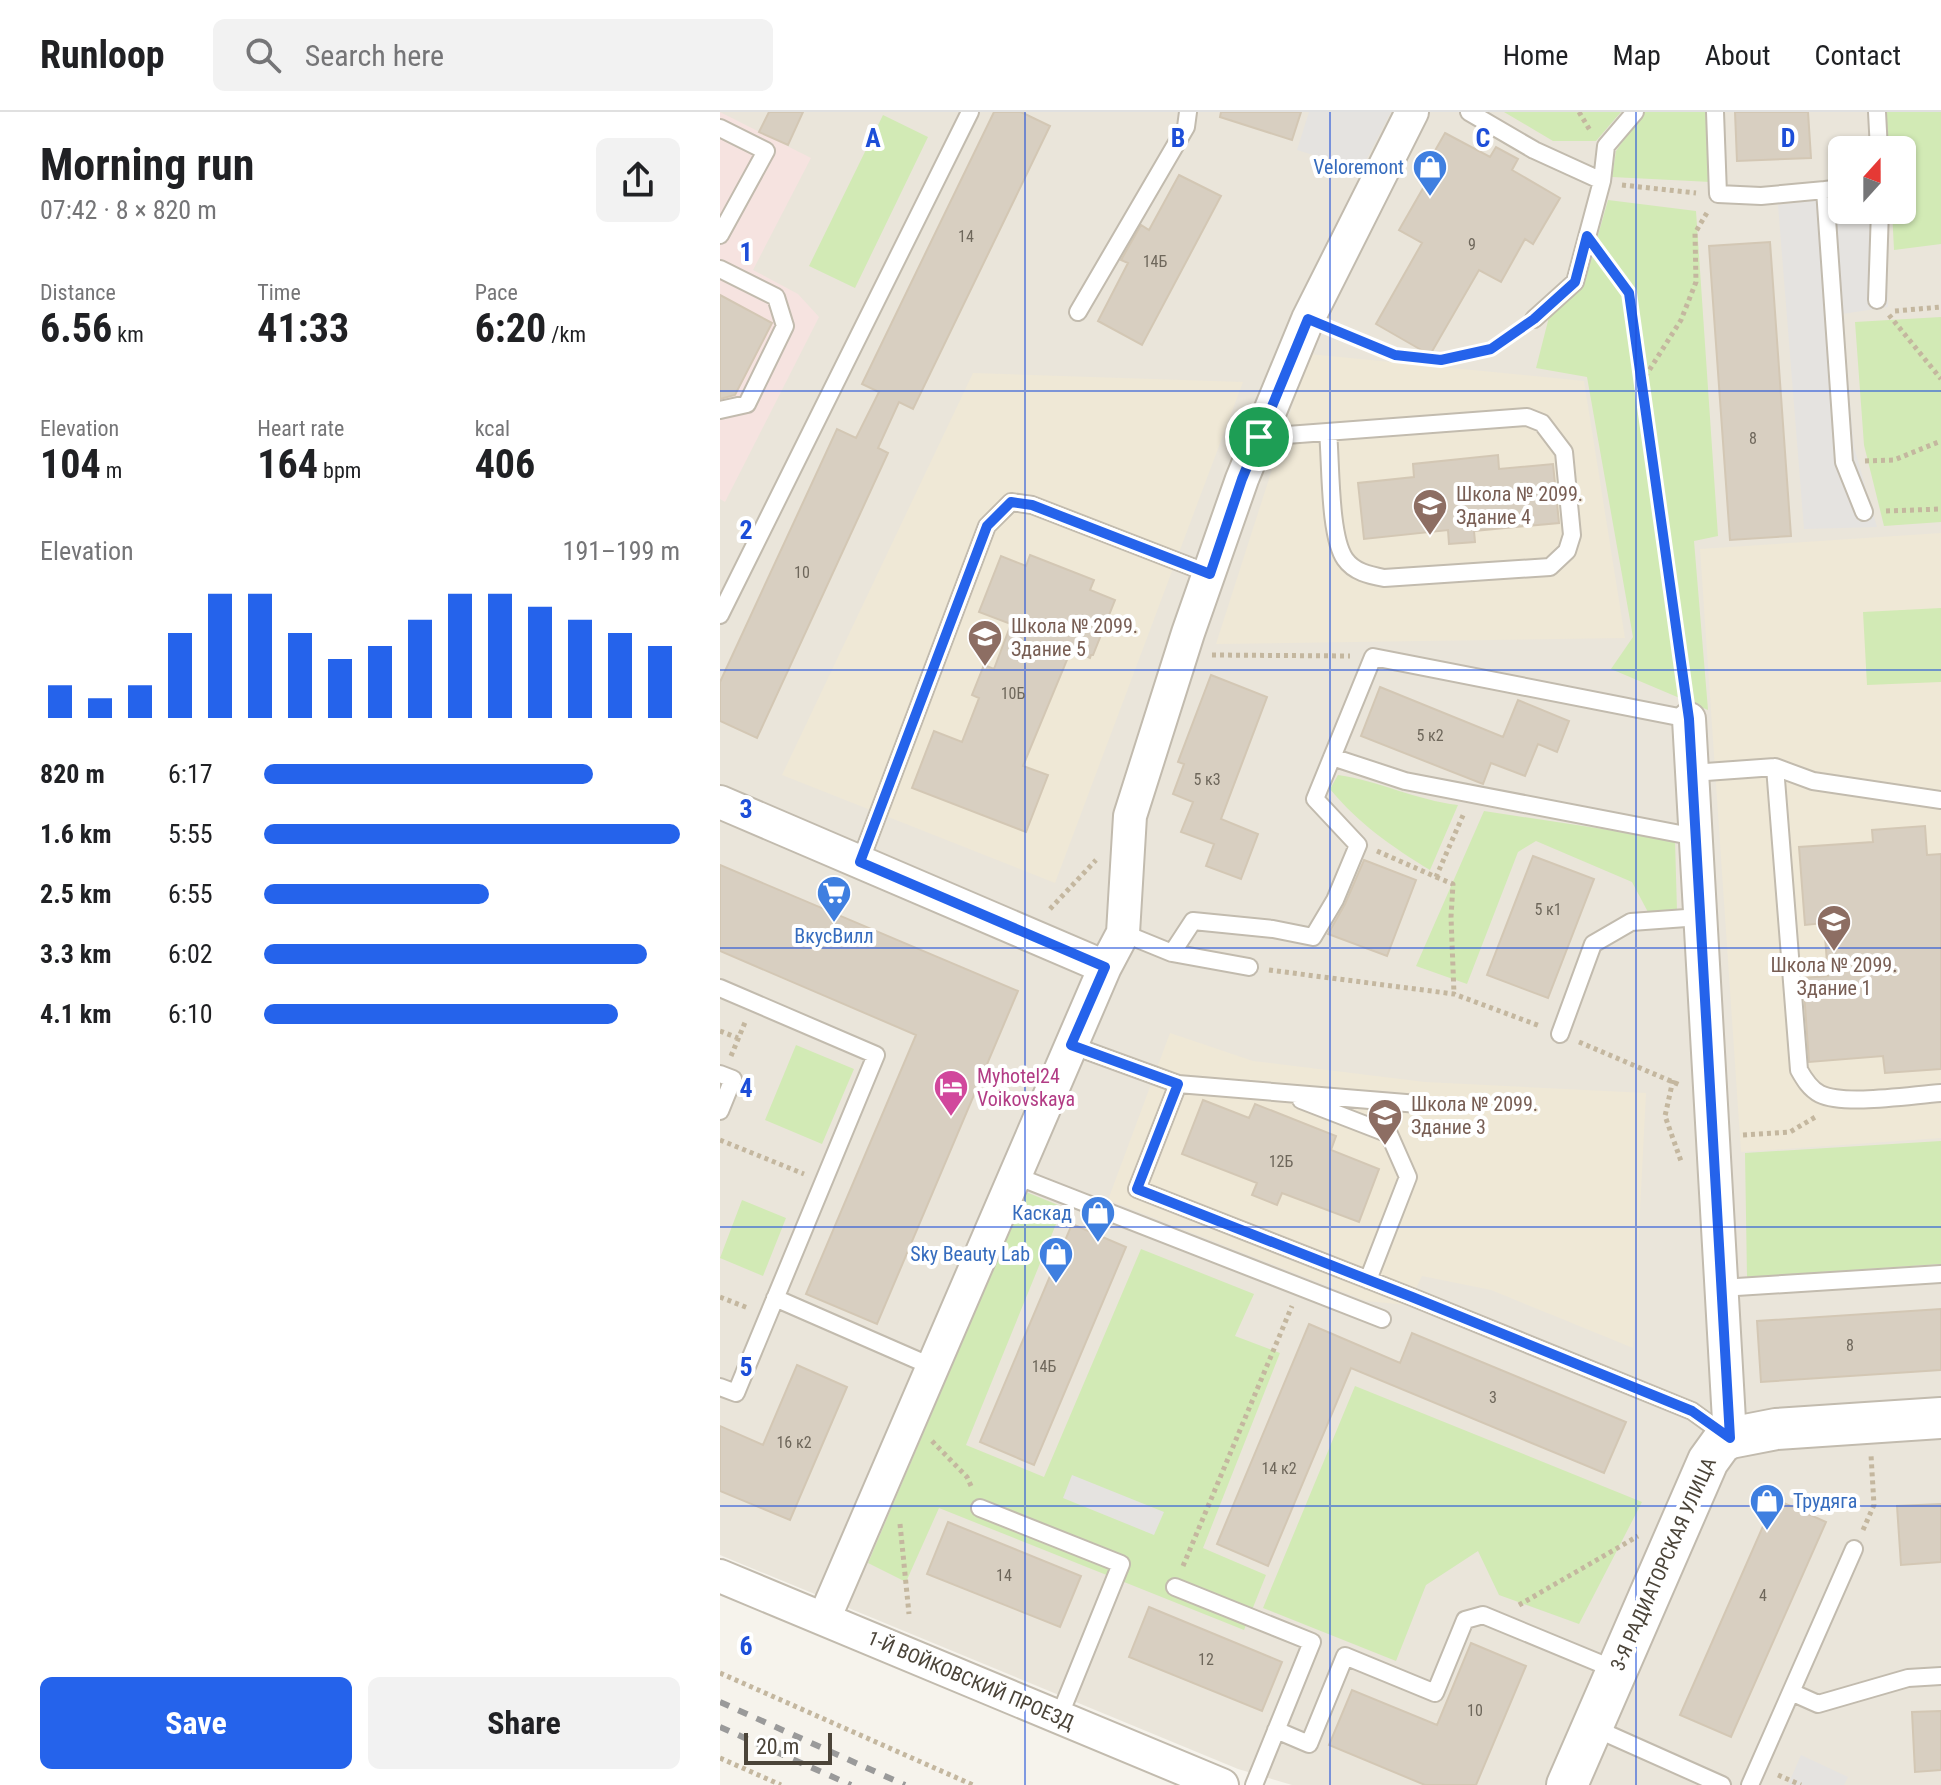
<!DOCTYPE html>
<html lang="en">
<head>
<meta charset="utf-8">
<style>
	:root { --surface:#fff; --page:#f2f2f2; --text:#202124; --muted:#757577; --line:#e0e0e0; --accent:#2563eb }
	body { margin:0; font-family:"Roboto Condensed",sans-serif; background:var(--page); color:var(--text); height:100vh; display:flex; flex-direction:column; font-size:30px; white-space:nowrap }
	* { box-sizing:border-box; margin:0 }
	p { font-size:26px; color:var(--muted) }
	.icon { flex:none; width:44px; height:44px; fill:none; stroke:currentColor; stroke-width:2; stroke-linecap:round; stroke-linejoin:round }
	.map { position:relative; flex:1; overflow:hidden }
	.details { display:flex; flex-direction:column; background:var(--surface); width:720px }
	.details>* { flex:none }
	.needle { width:52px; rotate:21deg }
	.controls { position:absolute; left:1108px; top:24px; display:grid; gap:16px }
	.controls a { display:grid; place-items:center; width:88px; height:88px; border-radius:12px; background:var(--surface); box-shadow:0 2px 6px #0004; font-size:40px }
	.scale { position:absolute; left:24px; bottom:20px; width:88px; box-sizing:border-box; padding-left:8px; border:4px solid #4b4439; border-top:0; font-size:22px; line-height:28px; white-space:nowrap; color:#4b4439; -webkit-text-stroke:6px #fff; paint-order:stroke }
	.pin { position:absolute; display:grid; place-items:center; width:68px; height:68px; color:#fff; margin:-34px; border:4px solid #fff; border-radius:50%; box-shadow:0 2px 8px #0007 }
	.round { display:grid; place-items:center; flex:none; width:84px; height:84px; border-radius:12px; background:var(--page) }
	.summary { display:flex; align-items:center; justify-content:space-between; height:136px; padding:0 40px }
	h1 { font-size:44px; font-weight:700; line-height:60px }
	.stats { display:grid; grid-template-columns:repeat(3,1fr); gap:12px; height:136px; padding:8px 40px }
	.stats div { display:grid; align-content:center }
	.stats b { font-size:40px; font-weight:700 }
	.stats small { font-size:22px; font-weight:400 }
	.stats p { font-size:22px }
	.chart { height:224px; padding:16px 40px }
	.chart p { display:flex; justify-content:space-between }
	.chart svg { width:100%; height:144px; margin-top:8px; stroke:var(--accent); stroke-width:6 }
	.cta { display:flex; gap:16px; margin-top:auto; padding:16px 40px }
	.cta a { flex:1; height:92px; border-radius:12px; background:var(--accent); color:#fff; font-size:32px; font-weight:700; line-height:92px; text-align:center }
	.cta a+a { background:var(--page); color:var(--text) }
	ul { padding:0 40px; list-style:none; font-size:26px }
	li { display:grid; grid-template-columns:128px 96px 1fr; align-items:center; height:60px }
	li i { height:20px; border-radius:10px; background:var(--accent) }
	header { display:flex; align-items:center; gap:48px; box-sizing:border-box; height:112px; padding:0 40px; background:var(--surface); border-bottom:2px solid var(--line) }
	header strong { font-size:38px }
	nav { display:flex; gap:44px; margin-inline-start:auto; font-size:28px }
	.search { width:560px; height:72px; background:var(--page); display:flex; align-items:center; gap:20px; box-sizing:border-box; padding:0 28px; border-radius:12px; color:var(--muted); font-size:30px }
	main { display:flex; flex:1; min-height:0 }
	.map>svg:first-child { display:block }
	.residential { fill:#eae5da; fill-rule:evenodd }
	.education { fill:#efe8d6 }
	.medical { fill:#f6e3e0 }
	.green { fill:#d2eab5 }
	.parking { fill:#e5e3e0 }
	.building { fill:#d8cfc1; stroke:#d3c7b4; stroke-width:2 }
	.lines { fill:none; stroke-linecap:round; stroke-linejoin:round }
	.service-casing { stroke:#c2bbae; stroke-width:20 }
	.minor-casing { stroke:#c2bbae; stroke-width:36 }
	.tertiary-casing { stroke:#c2bbae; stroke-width:44 }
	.path { stroke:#c4b79f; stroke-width:5; stroke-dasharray:4 4; stroke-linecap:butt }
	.service { stroke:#fff; stroke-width:16 }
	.minor { stroke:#fff; stroke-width:32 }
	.tertiary { stroke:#fff; stroke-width:40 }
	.rail { stroke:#9a9a9a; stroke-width:6; stroke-dasharray:10 10; stroke-linecap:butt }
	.route-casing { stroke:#fff; stroke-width:16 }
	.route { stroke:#2563eb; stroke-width:10 }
	.grid { fill:none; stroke:#1d4ed8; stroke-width:2; stroke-opacity:0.55 }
	.labels { text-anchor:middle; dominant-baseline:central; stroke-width:8; stroke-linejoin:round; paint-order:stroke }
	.number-label { font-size:16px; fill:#6e675b }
	.shop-label { font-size:20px; fill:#366cbe; stroke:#fff; text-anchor:end }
	.education-label { font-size:20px; fill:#785e54; stroke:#fff; text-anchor:start }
	.hotel-label { font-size:20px; fill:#b23c85; stroke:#fff; text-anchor:start }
	.street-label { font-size:20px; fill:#4b4439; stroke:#fff }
	.grid-label { font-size:26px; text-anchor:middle; font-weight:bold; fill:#1d4ed8; stroke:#fff; stroke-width:8; stroke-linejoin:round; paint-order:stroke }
</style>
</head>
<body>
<header>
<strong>Runloop</strong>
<div class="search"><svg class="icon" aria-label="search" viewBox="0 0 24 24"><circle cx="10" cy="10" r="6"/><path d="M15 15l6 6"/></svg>Search here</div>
<nav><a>Home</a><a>Map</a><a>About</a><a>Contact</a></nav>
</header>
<main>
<section class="details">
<div class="summary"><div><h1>Morning run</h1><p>07:42 · 8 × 820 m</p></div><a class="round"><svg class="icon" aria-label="share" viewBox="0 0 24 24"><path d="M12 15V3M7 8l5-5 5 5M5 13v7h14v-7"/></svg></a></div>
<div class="stats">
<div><p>Distance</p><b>6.56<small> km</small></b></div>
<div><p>Time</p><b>41:33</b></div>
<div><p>Pace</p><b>6:20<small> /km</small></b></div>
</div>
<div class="stats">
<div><p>Elevation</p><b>104<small> m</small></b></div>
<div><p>Heart rate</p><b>164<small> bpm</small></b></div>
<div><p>kcal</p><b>406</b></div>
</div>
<div class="chart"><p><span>Elevation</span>191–199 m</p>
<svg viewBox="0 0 160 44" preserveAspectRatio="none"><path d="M5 44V34M15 44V38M25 44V34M35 44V18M45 44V6M55 44V6M65 44V18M75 44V26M85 44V22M95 44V14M105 44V6M115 44V6M125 44V10M135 44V14M145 44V18M155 44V22"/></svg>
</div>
<ul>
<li><b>820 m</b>6:17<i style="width:79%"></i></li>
<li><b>1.6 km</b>5:55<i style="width:100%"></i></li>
<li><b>2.5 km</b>6:55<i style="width:54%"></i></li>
<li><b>3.3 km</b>6:02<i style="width:92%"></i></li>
<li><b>4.1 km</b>6:10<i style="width:85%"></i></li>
</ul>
<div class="cta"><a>Save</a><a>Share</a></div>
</section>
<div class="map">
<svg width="1221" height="1673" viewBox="0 0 1221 1673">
	<rect width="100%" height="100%" fill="#f6f3ec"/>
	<path class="residential" d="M0 0H1221V1673H572L518 1657 0 1443ZM1122 38H1182V98H1122Z"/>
	<path class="education" d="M589 242 864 269 905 526 496 532Z
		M253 261 523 270 335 771 62 663Z
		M1221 421V1026L1021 1040 980 437Z
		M450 921 533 949 705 970 926 981 913 1236 771 1178 702 1164 688 1193 646 1189 388 1088Z"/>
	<path class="medical" d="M0 0 91 46 33 158 78 182 99 205 5 390 0 387Z"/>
	<path class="green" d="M784 0H901L876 29H833Z
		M923 0H989L991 70 892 65 896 39Z
		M1166 0H1221V132L1174 138 1172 98H1182V38H1168Z
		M163 3 208 25 135 176 89 154Z
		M888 88 976 99 998 424 974 429 988 598 891 557 913 525 867 265 816 256 829 205 866 165Z
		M1221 205V410L1164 414 1144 333 1135 210Z
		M1221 496V570L1147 573 1143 500Z
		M618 663C659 669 696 688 738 693L710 758C672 735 638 711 610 677Z
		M764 699 955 728 957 799 929 802 912 770 816 729 798 740 747 872 696 854Z
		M76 933 134 957 102 1032 45 1008Z
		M1221 1029V1152L1027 1165 1025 1041Z
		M306 1080 343 1095 246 1333 324 1365 421 1137 534 1182 515 1224 560 1241 483 1436 546 1463 524 1518 219 1396 186 1470 148 1451Z
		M22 1088 66 1106 43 1164 0 1146Z
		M635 1274 922 1390 859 1512 779 1483 758 1439 706 1473 676 1549 543 1496Z"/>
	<path class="parking" d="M589 0H671L641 58 577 38Z
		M1122 85V98H1165L1168 195 1122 202 1134 335 1157 415 1084 417 1058 93Z
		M352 1363 444 1400 434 1423 343 1386Z
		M1081 1643 1128 1665 1124 1673H1068Z"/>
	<path class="building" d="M49 0H83L68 33 39 20Z
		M274 0H301L330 14 193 297 179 290 158 336 168 341 37 626 0 609V570L117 317 136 326 159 280 142 272Z
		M501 0H581L572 28 500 5Z
		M1015 0H1088L1091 46 1017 49Z
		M725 21 770 45 776 35 798 47 792 58 840 86 813 132 805 127 781 170 759 158 710 243 656 212 702 131 679 118 706 71 699 67Z
		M459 63 501 84 422 233 378 209 408 151 401 148 421 113 429 118Z
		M1050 130 1071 424 1010 428 989 134Z
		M0 183 52 211 15 283 0 287Z
		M778 343 779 357 833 352 839 411 754 419 755 430 729 432 728 418 644 427 638 371 694 365 693 352Z
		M310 443 374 468 370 478 395 488 373 543H371L370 546 351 538 303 654 328 663 306 720 192 676 214 619 242 630 259 586 252 583 264 553 274 557 291 512 259 500 281 444 306 454Z
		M491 563 547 585 501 707 538 722 521 767 486 754 494 732 461 720 473 690 453 682 464 652 458 650Z
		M660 575 783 625 798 588 849 609 837 640 818 632 805 664 771 651 763 672 641 624Z
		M1205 714 1207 743 1221 742V957L1165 961 1163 944 1089 950 1083 866 1108 864 1104 811 1085 813 1079 735 1153 730 1152 718Z
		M813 744 874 767 828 886 767 863Z
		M644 748 696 768 667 844 608 822 625 792Z
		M0 753 298 879 157 1212 86 1182 196 923 0 839Z
		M483 988 529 1006 535 992 616 1024 611 1038 659 1057 639 1110 562 1081 557 1093 532 1083 537 1071 462 1042Z
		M352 1112 406 1135 314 1353 260 1330Z
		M1221 1197V1258L1041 1270 1037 1209Z
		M589 1212 680 1251 692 1221 906 1310 884 1361 631 1256 548 1454 497 1432Z
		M77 1253 127 1275 70 1408 0 1379V1314L43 1333Z
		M1055 1387 1106 1410 1011 1625 960 1603Z
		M1221 1392V1450L1181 1453 1177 1394Z
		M228 1410 361 1464 340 1515 207 1462Z
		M429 1495 562 1550 542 1599 409 1545Z
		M751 1531 806 1554 756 1673H705L609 1633 632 1578 717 1613Z
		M1221 1599V1658L1195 1660 1192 1600Z"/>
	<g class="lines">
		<defs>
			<path id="service" d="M749 0 814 38 882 69
				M995 0 998 82 1041 84 1105 78
				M1157 0 1159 38
				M0 16 46 39 0 123
				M1122 76 1105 78 1124 350 1144 400
				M0 157 56 185 65 214 27 292 0 298
				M1157 188 1160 98
				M358 200 466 15 468 0
				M814 207 855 170 882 69 886 34 915 0
				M539 325 807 305 822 311 844 340 852 423 847 439 830 455 664 466C649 463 634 460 625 447 609 424 611 351 608 320
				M0 503 250 0
				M612 645 685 669 976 725
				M1055 655 1079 958C1084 967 1090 977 1100 982 1125 994 1191 983 1221 981
				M972 661 1055 655 1093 669 1221 688
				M140 750 267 414 291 390 312 393 490 462
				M403 821 452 841 529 855
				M452 841 473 809 553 817 593 825 615 788 638 733 595 687 653 545 969 607
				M0 876 156 943 16 1281 0 1275
				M840 922 873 832 911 810 980 805
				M351 933 458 972
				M0 962 13 967 0 999
				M581 988 669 1022 688 1065 648 1168
				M698 992 458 972 417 1077 692 1185 972 1299 1008 1325
				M296 1064 662 1207
				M1001 1176 1221 1162
				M55 1186 213 1255
				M260 1396 401 1452 339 1605
				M455 1475 592 1530 534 1673
				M1071 1580 1098 1592 1188 1566 1221 1564
				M872 1615 1002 1673
				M556 1618 589 1632 625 1544 715 1581 745 1508 763 1503 896 1558
				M1030 1673 1134 1437"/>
			<path id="minor" d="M969 607 1010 1326
				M0 690 385 855
				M0 1464 502 1673
				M104 1507 385 855 403 821 410 704 468 521 522 367 588 207 692 0"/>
			<path id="tertiary" d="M847 1673 988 1349 1001 1331 1010 1326 1056 1317 1221 1306"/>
		</defs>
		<use href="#service" class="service-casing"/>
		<use href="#minor" class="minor-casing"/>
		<use href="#tertiary" class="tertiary-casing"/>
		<path class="path" d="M859 0 871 20
			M902 73 976 81
			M884 146 909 181 923 267
			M1175 199 1221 195
			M1169 203 1221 267
			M615 218 675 243 721 248 771 237 797 219
			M1145 349 1174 348 1221 329
			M1166 399 1221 397
			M492 543 630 544
			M965 581 934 361 923 268 961 208 976 170 975 121 988 99
			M657 739 716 765 744 701
			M716 765 733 772 731 805 734 882
			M330 797 376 748
			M549 858 734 882 820 914
			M0 919 18 926
			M859 930 960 973
			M11 944 26 908
			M953 968 945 1004 962 1052
			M1023 1023 1070 1020 1097 1004
			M0 1028 84 1062
			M0 1185 28 1196
			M212 1329 247 1365 252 1376
			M180 1412 189 1502
			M1143 1418 1154 1393 1151 1343
			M463 1454 572 1194
			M799 1493 918 1424
			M0 1561 253 1673
			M0 1646 61 1673
			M1058 1663 1081 1673"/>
		<use href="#service" class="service"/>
		<use href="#minor" class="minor"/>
		<use href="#tertiary" class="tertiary"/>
		<path class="rail" d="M0 1590 185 1673
			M0 1615 131 1673"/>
	</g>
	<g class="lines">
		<defs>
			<path id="route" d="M867 124 909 181 969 607 1010 1326 972 1299 692 1185 417 1077 458 972 351 933 385 855 140 750 267 414 291 390 312 393 490 462 522 367 588 207 675 243 721 248 771 237 814 207 855 170Z"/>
		</defs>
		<use href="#route" class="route-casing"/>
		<use href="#route" class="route"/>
	</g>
	<path class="grid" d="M305 0V1673M610 0V1673M916 0V1673M0 279H1221M0 558H1221M0 836H1221M0 1115H1221M0 1394H1221"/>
	<defs>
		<symbol id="shop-pin" viewBox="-11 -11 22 30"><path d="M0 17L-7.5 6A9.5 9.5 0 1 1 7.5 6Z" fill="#3f7fe0" stroke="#fff"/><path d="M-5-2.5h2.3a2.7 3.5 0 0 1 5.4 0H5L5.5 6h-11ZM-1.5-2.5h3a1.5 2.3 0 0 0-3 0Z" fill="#fff"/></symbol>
		<symbol id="school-pin" viewBox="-11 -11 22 30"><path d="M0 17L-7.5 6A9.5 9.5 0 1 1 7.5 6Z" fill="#8d6e63" stroke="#fff"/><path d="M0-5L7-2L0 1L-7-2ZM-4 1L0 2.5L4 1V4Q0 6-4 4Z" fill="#fff"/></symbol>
		<symbol id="supermarket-pin" viewBox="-11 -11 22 30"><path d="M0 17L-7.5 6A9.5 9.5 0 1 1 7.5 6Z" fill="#3f7fe0" stroke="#fff"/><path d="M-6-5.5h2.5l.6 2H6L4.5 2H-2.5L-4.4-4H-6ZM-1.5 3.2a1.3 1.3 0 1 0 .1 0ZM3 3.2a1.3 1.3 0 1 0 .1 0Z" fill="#fff"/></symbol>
		<symbol id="hotel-pin" viewBox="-11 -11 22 30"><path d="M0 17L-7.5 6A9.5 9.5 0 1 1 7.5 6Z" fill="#d1479c" stroke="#fff"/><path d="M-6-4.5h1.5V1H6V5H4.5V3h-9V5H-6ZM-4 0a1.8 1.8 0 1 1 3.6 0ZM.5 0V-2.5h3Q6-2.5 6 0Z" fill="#fff"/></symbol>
	</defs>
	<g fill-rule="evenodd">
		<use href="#shop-pin" x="690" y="35" width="40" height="54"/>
		<use href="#school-pin" x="690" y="374" width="40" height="54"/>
		<use href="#school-pin" x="245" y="505" width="40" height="54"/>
		<use href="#supermarket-pin" x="94" y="761" width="40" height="54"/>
		<use href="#school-pin" x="1094" y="790" width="40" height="54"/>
		<use href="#hotel-pin" x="211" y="955" width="40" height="54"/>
		<use href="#school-pin" x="645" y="984" width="40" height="54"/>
		<use href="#shop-pin" x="358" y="1081" width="40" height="54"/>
		<use href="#shop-pin" x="316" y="1122" width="40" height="54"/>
		<use href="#shop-pin" x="1027" y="1369" width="40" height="54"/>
	</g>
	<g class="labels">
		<g class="number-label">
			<text x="246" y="124">14</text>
			<text x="752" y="132">9</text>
			<text x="435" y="149">14Б</text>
			<text x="1033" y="326">8</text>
			<text x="82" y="460">10</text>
			<text x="293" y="581">10Б</text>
			<text x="710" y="623">5 к2</text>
			<text x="487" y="667">5 к3</text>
			<text x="828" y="797">5 к1</text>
			<text x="561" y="1049">12Б</text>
			<text x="1130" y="1233">8</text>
			<text x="324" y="1254">14Б</text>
			<text x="773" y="1285">3</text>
			<text x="74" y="1330">16 к2</text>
			<text x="559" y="1356">14 к2</text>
			<text x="284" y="1463">14</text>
			<text x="1043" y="1483">4</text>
			<text x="486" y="1547">12</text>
			<text x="755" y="1598">10</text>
		</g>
		<g class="shop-label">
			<text x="684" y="55">Veloremont</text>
			<text x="114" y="824" text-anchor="middle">ВкусВилл</text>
			<text x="352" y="1101">Каскад</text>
			<text x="310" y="1142">Sky Beauty Lab</text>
			<text x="1073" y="1389" text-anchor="start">Трудяга</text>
		</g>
		<g class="education-label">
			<text x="736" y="382">Школа № 2099.<tspan x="736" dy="23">Здание 4</tspan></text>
			<text x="291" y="514">Школа № 2099.<tspan x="291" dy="23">Здание 5</tspan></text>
			<text x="1114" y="853" text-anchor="middle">Школа № 2099.<tspan x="1114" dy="23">Здание 1</tspan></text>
			<text x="691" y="992">Школа № 2099.<tspan x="691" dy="23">Здание 3</tspan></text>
		</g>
		<g class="hotel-label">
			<text x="257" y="964">Myhotel24<tspan x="257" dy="23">Voikovskaya</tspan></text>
		</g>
		<g class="street-label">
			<text transform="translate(943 1452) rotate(-66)">3-Я РАДИАТОРСКАЯ УЛИЦА</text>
			<text transform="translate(251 1568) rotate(23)">1-Й ВОЙКОВСКИЙ ПРОЕЗД</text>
		</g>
	</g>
	<g class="grid-label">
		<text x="153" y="35">A</text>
		<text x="458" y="35">B</text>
		<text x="763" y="35">C</text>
		<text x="1068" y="35">D</text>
		<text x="26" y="149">1</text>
		<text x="26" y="427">2</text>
		<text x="26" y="706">3</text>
		<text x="26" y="985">4</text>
		<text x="26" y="1264">5</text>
		<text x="26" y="1543">6</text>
	</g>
</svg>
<div class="controls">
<a><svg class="needle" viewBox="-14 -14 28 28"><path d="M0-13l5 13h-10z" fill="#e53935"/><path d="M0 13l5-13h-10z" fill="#757577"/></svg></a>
</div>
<div class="scale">20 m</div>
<div class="pin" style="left:539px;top:325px;background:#1e9e55"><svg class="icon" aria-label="arrive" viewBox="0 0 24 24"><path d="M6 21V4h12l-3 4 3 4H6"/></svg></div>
</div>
</main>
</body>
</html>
